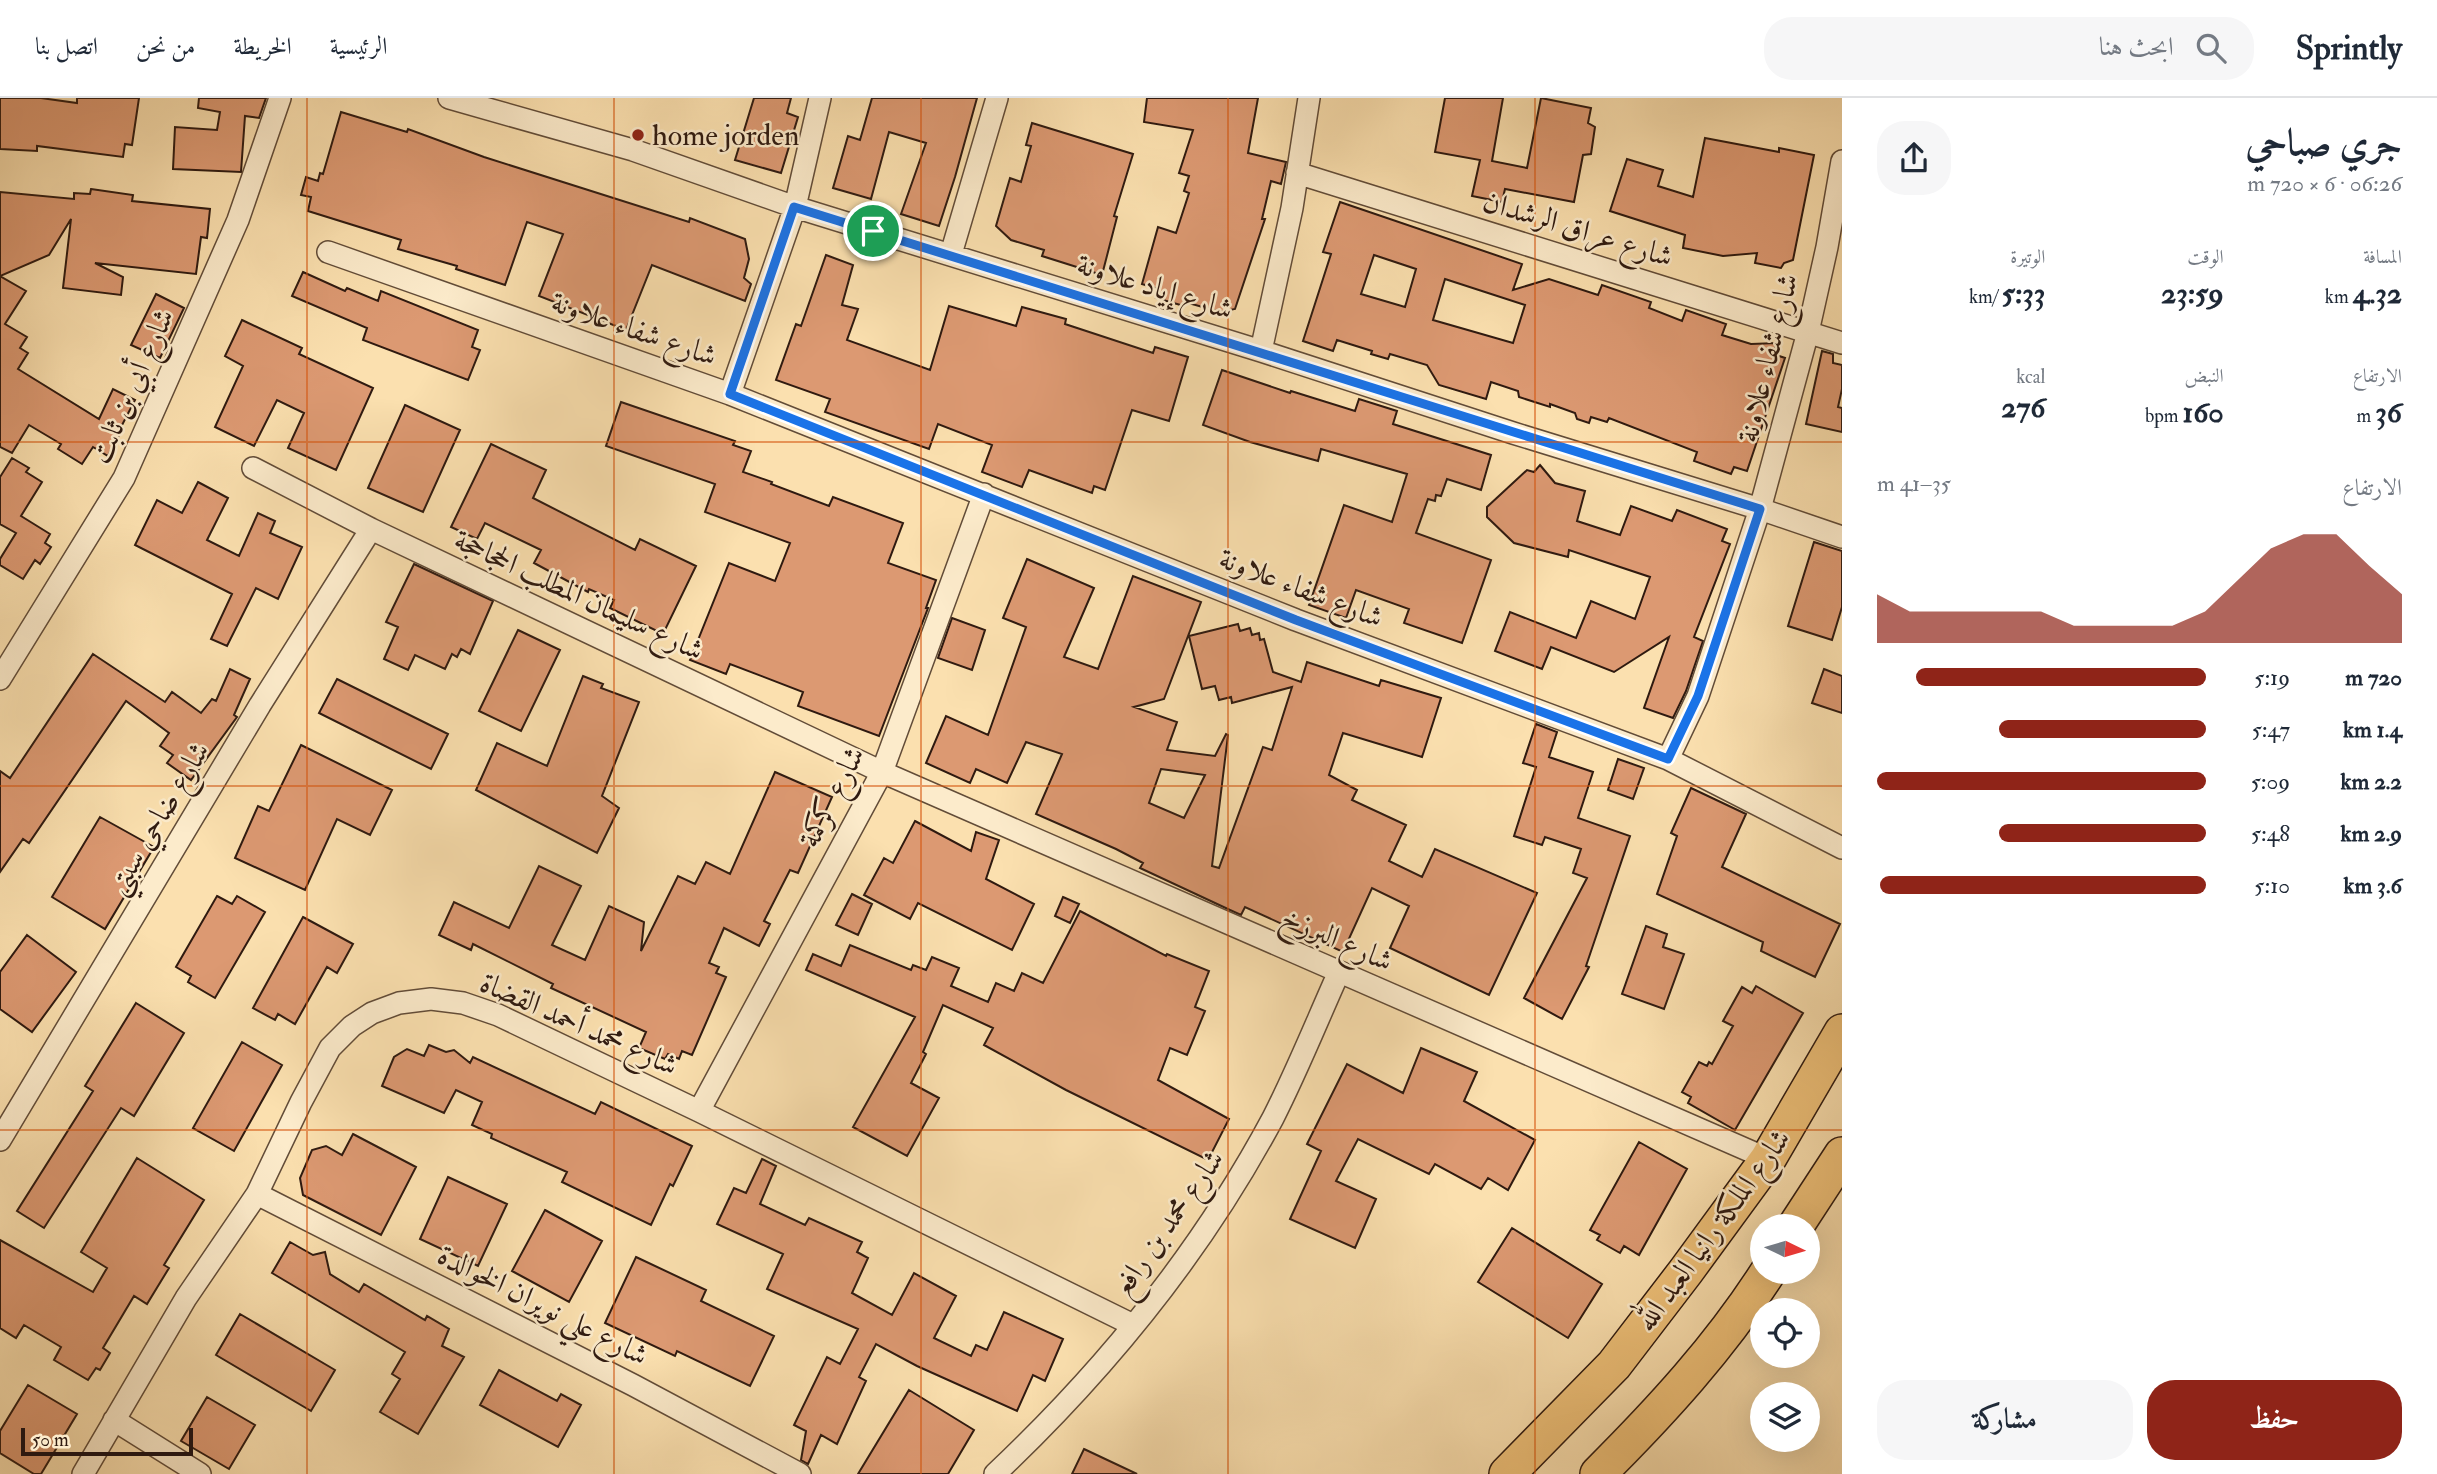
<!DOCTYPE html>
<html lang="ar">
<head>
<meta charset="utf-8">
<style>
	:root { --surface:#fff; --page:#f6f6f7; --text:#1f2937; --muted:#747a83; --line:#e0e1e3; --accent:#8f2418 }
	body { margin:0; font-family:"IM FELL Double Pica",Amiri,serif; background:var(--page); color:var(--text); direction:rtl; height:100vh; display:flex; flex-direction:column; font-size:26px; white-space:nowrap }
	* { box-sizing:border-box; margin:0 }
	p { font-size:23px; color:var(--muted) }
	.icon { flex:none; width:38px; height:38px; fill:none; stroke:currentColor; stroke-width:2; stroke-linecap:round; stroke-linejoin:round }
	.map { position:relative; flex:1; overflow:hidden; direction:ltr }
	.side { display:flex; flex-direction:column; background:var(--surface); width:595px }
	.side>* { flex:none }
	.needle { width:46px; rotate:95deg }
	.buttons { position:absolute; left:1750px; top:1116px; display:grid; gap:14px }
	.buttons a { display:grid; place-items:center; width:70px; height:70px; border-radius:50%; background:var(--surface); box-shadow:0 7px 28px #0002; font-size:35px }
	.scale { position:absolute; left:21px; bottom:18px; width:172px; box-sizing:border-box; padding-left:7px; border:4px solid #2f1a10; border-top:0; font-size:19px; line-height:24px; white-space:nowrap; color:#2f1a10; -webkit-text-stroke:5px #fcebcb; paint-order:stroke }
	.pin { position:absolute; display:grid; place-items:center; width:60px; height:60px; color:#fff; margin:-30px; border:4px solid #fff; border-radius:50%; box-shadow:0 2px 7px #0007 }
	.round { display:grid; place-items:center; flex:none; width:74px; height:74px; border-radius:28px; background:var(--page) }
	.summary { display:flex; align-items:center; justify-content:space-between; height:119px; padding:0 35px }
	h1 { font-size:38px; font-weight:700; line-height:52px }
	.metrics { display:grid; grid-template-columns:repeat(3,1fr); gap:10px; height:119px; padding:7px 35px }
	.metrics div { display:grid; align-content:center }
	.metrics b { font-size:30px; font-weight:700 }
	.metrics small { font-size:19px; font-weight:400 }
	.metrics p { font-size:19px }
	.chart { height:196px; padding:14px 35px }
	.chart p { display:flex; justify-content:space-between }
	.chart svg { width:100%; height:126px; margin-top:7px; fill:var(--accent); opacity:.7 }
	.button { display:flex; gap:14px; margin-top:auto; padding:14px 35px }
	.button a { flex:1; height:80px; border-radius:28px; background:var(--accent); color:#fff; font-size:28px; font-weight:700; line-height:80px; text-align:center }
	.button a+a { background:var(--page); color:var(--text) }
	ul { padding:0 35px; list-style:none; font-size:23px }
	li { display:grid; grid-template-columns:112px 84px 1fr; align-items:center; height:52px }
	li i { height:18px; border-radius:9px; background:var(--accent) }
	header { display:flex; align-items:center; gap:42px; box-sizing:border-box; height:98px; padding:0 35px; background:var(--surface); border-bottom:2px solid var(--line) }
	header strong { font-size:33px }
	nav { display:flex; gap:38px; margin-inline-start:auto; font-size:24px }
	.search { width:490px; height:63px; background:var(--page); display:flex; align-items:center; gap:18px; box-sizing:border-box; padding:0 24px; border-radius:28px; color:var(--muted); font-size:26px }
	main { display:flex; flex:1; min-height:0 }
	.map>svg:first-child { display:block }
	.building { fill:#dc9972; stroke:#2f1a10; stroke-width:2; fill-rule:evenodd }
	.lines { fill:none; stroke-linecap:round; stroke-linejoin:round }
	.minor-casing { stroke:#624c38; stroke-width:24 }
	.primary-casing { stroke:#2f1a10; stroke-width:38 }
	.minor { stroke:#fcebcb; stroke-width:21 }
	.primary { stroke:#eec078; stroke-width:35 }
	.route-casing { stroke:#fff; stroke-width:14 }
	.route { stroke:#1a73e8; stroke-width:9 }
	.grid { fill:none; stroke:#d6530c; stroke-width:2; stroke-opacity:0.55 }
	.poi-dot { fill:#8f2418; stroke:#fcebcb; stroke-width:2.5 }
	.labels { text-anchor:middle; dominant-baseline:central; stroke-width:5; stroke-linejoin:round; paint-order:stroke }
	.poi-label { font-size:30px; fill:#2f1a10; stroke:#fcebcb; text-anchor:start }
	.street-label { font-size:30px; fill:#2f1a10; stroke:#fcebcb }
</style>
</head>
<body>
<header>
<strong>Sprintly</strong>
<div class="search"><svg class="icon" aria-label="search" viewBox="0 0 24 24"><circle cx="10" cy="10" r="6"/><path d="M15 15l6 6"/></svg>ابحث هنا</div>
<nav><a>الرئيسية</a><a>الخريطة</a><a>من نحن</a><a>اتصل بنا</a></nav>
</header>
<main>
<section class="side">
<div class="summary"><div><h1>جري صباحي</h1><p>06:26 · 6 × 720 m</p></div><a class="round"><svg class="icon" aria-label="share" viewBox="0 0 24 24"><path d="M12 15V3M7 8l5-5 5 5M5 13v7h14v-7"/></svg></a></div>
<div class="metrics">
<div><p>المسافة</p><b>4.32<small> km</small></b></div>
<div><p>الوقت</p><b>23:59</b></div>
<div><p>الوتيرة</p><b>5:33<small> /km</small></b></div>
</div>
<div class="metrics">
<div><p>الارتفاع</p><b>36<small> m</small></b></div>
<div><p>النبض</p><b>160<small> bpm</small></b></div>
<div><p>kcal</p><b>276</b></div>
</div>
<div class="chart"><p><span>الارتفاع</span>35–41 m</p>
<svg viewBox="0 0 160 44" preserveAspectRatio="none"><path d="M0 44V27L10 33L20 33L30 33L40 33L50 33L60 38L70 38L80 38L90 38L100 33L110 22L120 11L130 6L140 6L150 17L160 27V44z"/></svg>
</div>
<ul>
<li><b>720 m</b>5:19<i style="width:88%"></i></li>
<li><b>1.4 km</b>5:47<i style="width:63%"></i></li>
<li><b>2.2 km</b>5:09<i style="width:100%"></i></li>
<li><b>2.9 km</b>5:48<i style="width:63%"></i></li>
<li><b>3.6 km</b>5:10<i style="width:99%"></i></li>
</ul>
<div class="button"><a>حفظ</a><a>مشاركة</a></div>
</section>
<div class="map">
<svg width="1842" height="1376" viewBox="0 0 1842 1376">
	<rect width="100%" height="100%" fill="#fbe0af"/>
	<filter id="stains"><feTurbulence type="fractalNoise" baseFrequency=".00286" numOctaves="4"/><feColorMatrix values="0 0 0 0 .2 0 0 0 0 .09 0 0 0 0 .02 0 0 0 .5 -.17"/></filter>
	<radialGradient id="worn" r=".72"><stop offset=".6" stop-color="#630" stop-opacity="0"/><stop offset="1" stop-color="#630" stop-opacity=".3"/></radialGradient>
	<path class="building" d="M0 0H41L77 5V0H139L132 47 125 46 123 59 37 48V53L0 51Z
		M199 0H266L259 20 245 18 241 74 173 71 175 29 217 32 220 14 198 10Z
		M754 0H791L787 15 798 19 781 75 735 62Z
		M872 0H977L955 79 939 128 901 116 926 45 889 34 871 101 833 90 848 38 860 42Z
		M1147 0H1258L1248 55 1286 64 1281 86 1271 83 1262 121H1265L1235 211 1220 214 1185 204 1184 208 1156 200 1159 191 1142 186 1158 129 1176 135 1189 95 1184 93 1189 78 1179 75 1193 32 1144 24Z
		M1445 0H1503L1492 63 1527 70 1541 0 1591 10 1588 25 1595 29 1591 56 1583 57 1574 104 1505 91 1502 104 1472 98 1480 62 1435 54Z
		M341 14 407 34 408 31 484 59 689 124 690 120 745 141 749 161 744 180 751 186 745 203 652 167 626 232 539 198 563 136 527 124 505 187 456 171 457 168 398 151 401 142 308 113 311 99 301 97 306 79 318 83 320 75 323 76Z
		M1032 25 1133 56 1114 118 1117 119 1102 177 1042 158 1044 152 1011 142 996 128 1010 80 1021 84 1031 48 1026 47Z
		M1705 40 1779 54V50L1814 57 1793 162 1784 165 1781 170 1755 165 1757 155 1723 158 1683 150 1685 137 1610 113 1627 61 1663 72 1658 88 1693 99Z
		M91 91 133 97 132 103 210 111 207 140 201 139 196 176 95 165 123 179 121 197 63 190 71 121 49 157 0 178 26 193 5 226 27 239 20 250 28 255 18 271 99 321 113 291 135 302 121 329 123 330 108 358 93 349 82 366 58 351 61 346 29 327 12 355 0 349V94L74 101V95L90 96Z
		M1340 104 1522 166 1513 192 1549 181 1598 197 1602 187 1651 204 1649 210 1682 223 1686 212 1726 226 1722 237 1751 246 1777 245 1773 256 1785 260 1747 373 1734 369 1731 376 1694 363 1697 354 1609 320 1607 324 1591 319 1589 325 1577 321 1575 315 1550 306V309L1519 299 1518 293 1491 284 1486 301 1439 287 1427 267 1390 256 1388 261 1371 256 1372 253 1337 242 1333 253 1303 243 1331 156 1323 154ZM1374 157 1416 171 1405 209 1361 196ZM1445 181 1525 207 1513 245 1433 222Z
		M826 157 853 167 842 207 858 211 847 242 930 272 949 208 1016 228 1022 209 1066 221 1065 226 1153 255 1155 249 1188 259 1169 323 1132 312 1105 392 1094 388 1092 395 1029 372 1022 389 982 374 992 347 938 326 929 351 825 314 830 301 776 282 796 226 801 228Z
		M303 174 345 193 347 190 378 203 381 193 478 232 472 249 480 252 468 282 363 242 367 230 292 198Z
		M156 196 184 210 160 260 131 247Z
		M242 222 302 250 299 256 373 290 336 372 288 350 304 315 277 302 254 348 215 329 243 268 225 258Z
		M1822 253 1833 256V265L1842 267V291L1838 309 1842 310V334L1806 326Z
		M1222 272 1290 295 1291 293 1355 313 1359 301 1397 313 1393 326 1491 357 1481 392 1447 381 1441 398 1436 397 1435 403 1428 401 1416 435 1491 462 1462 545 1404 525 1409 511 1356 492 1346 520 1309 507 1344 407 1392 424 1407 376 1321 351 1318 363 1250 344 1203 327Z
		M621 304 735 343 733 347 751 353 743 374 772 384 771 386 829 408 833 399 903 425 888 465 936 482 926 510H928L879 638 798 608 803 594 730 566 726 576 690 562 729 465 775 483 790 445 705 414 715 386 606 348Z
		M405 307 460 332 423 414 368 390Z
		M491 346 546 372 533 400 635 452 640 441 696 468 663 536 610 510 614 502 589 491 588 494 534 465 541 452 485 425 477 441 451 429Z
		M12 360 29 370 26 374 42 384 21 418 50 436 45 445 51 449 40 466 35 462 23 481 0 467V461L16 435 0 426V379Z
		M1540 367 1555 385 1585 393 1577 423 1620 437 1631 408 1672 423 1677 412 1727 431 1722 443 1730 446 1694 539 1703 543 1686 593 1673 620 1644 610 1669 539 1614 574 1551 549 1542 571 1495 553 1510 514 1576 540 1591 503 1635 521 1650 479 1569 452 1568 459 1514 445 1487 419V409L1527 372 1534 374Z
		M198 384 228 400 207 442 239 458 258 415 275 423 270 435 302 449 278 501 256 490 227 548 211 541 232 496 135 447 157 402 182 415Z
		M1814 444 1842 453V509L1832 542 1788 528Z
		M1027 461 1094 490 1064 559 1098 571 1133 478 1201 504 1164 601 1134 609 1177 624 1167 652 1215 658 1226 636 1228 637 1212 768 1219 770 1263 649 1272 652 1292 589 1232 605 1231 599 1219 602 1215 588 1202 591 1189 538 1238 526 1240 533 1250 530 1252 537 1259 535 1260 542 1264 541 1273 574 1301 584 1307 564 1379 588 1381 582 1441 600 1422 659 1343 635 1329 677 1357 692 1352 702 1406 727 1389 763 1422 779 1435 751 1537 795 1489 897 1390 850 1409 808 1372 790 1343 854 1245 809 1241 817 1230 812 1140 770 1143 765 1116 751 1036 716 1062 656 1026 644 1007 685 976 671 970 685 926 665 946 618 988 637 1026 529 1003 520ZM1161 671 1205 677 1184 720 1149 705Z
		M414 466 493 503 470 556 461 551 457 559 452 556 445 571 415 557 408 572 384 561 398 529 386 524Z
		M952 520 985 532 972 572 938 560Z
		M518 532 560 552 521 633 479 613Z
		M93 556 165 604 172 594 201 615 212 601 216 603 230 571 250 581 234 617 237 619 191 682 167 665 173 657 160 648 169 635 126 603 29 745 23 741 0 774V673L10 680Z
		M1824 571 1842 578V615L1812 605Z
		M583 578 603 586 601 590 639 604 602 698 619 710 597 755 476 692 497 645 547 668Z
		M337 581 448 636 431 671 319 615Z
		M1536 626 1557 634 1549 659 1593 674 1578 720 1630 738 1586 868 1589 869 1562 921 1524 900 1587 780 1573 775 1581 751 1545 739 1542 747 1514 738 1536 669 1523 665Z
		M301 647 392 692 370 737 337 721 305 792 235 760 258 708 269 713Z
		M1618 661 1644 670 1633 701 1608 692Z
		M775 674 832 699 798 775 790 772 764 823 770 826 759 848 724 830 709 865 719 869 716 875 726 879 692 957 682 953 679 961 668 956 665 961 639 950 646 934 551 890 553 886 473 846 471 852 439 837 454 804 509 830 539 768 581 788 552 847 585 862 609 808 644 824 641 853 678 778 695 786 706 764 730 776Z
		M1691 690 1746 716 1722 769 1840 826 1815 879 1761 853 1763 844 1657 796 1677 738 1671 735Z
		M100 719 154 749 105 831 52 799Z
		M915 723 971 753 976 734 999 742 986 781 1034 806 1012 852 918 805 910 821 864 797 884 760 893 765Z
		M852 796 872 806 858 837 836 827Z
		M217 798 232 806 237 798 265 814 215 900 188 884 191 878 176 869Z
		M1063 799 1079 806 1070 825 1055 818Z
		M1080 813 1166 858 1167 856 1209 873 1195 909 1205 913 1187 957 1170 950 1158 982 1229 1021 1208 1062 1066 992 984 947 993 930 943 907 923 954 926 956 911 985 939 1000 907 1058 853 1029 915 919 806 872 813 856 841 868 850 847 911 872 913 867 926 872 932 859 959 870 951 888 988 904 996 885 1014 893 1022 875 1043 885Z
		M303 819 353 846 337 875 327 869 295 926 278 916 275 922 253 910Z
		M1646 828 1667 836 1663 849 1684 856 1664 911 1622 896Z
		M27 837 76 874 32 934 0 911V874Z
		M1756 888 1803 915 1735 1032 1688 1005 1691 999 1682 994 1699 964 1707 968 1709 964 1712 966 1733 928 1723 923 1742 889 1752 895Z
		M136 905 184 935 134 1018 121 1010 44 1130 17 1113 93 993 85 988Z
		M242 944 282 967 234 1053 193 1030Z
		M429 947 446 954 454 952 470 965 473 959 595 1016 601 1004 692 1048 673 1088 670 1086 651 1127 562 1084 567 1074 491 1040 492 1036 472 1027 482 1004 456 992 444 1015 382 988 394 959 407 951 424 958Z
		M1421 950 1477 974 1464 1003 1535 1042 1508 1092 1488 1080 1481 1091 1435 1066 1429 1076 1358 1041 1336 1083 1376 1101 1355 1150 1290 1121 1321 1053 1307 1046 1347 966 1403 995Z
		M353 1036 416 1069 381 1137 303 1097 300 1080 312 1052 326 1048 342 1057Z
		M1639 1044 1687 1071 1639 1157 1624 1148 1620 1155 1597 1142 1600 1137 1590 1132Z
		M137 1060 204 1102 164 1167 169 1170 147 1206 134 1198 103 1250 110 1255 100 1272 96 1270 88 1282 54 1262 61 1249 24 1227 16 1240 0 1230V1142L93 1194 107 1170 81 1154Z
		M762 1061 776 1068 760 1106 805 1127 809 1120 862 1144 857 1154 868 1160 852 1195 892 1217 914 1175 956 1198 934 1240 971 1258 976 1247 987 1252 1004 1214 1063 1241 1045 1283 1033 1277 1017 1313 917 1268 876 1246 859 1279 866 1283 837 1346 821 1337 808 1366 801 1362 806 1333 794 1327 827 1259 840 1266 858 1231 767 1191 783 1156 717 1126 734 1090 746 1095Z
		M448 1079 507 1106 478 1168 420 1141Z
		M545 1112 602 1143 569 1204 512 1173Z
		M1512 1130 1602 1186 1568 1240 1478 1184Z
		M290 1144 313 1157 325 1154 330 1176 359 1194 364 1186 425 1222 427 1218 449 1231 442 1248 464 1259 418 1336 380 1314 400 1281 392 1276 405 1254 272 1175Z
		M636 1159 706 1192 701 1203 774 1238 750 1288 677 1253 675 1258 605 1225Z
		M240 1216 335 1272 311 1313 216 1257Z
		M499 1272 557 1303 561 1296 581 1307 558 1349 480 1307Z
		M28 1287 77 1316 41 1376H34L0 1355V1333Z
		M909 1292 974 1332 948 1376H858Z
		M207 1299 255 1327 229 1371 181 1343Z
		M1084 1351 1137 1376H1072Z"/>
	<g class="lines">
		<defs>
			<path id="minor" d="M449 0 633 52 795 109 1261 253 1513 335 1760 411 1842 439
				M1297 75 1842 245
				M328 154 730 296 1296 522 1668 661 1698 598 1760 411 1808 234 1827 149 1842 63
				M951 156 997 0
				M1261 253 1292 110 1309 0
				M730 296 795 109 820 0
				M253 370 371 431 882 674 1768 1061
				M0 581 124 380 238 122 280 0
				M1668 661 1842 750
				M699 1013 882 674 984 396
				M0 1042 260 607 371 431
				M257 1096 633 1287 800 1376
				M114 1322 200 1376
				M83 1376 186 1200 257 1096 301 1004 330 950 352 928 372 915 399 905 431 901 463 905 498 917 699 1013 1133 1227
				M995 1376C1104 1273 1202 1153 1273 1020 1297 973 1317 923 1339 874"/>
			<path id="primary" d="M1795 1129 1842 1057
				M1507 1376 1614 1267 1686 1173 1768 1061 1842 934
				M1598 1376C1661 1313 1720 1249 1768 1174"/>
		</defs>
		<use href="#minor" class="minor-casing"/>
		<use href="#primary" class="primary-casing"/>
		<use href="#minor" class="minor"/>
		<use href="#primary" class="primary"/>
	</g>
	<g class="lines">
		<defs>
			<path id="route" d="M794 109 1760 411 1698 598 1668 661 1296 522 730 296Z"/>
		</defs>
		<use href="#route" class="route-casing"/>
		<use href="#route" class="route"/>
	</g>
	<path class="grid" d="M307 0V1376M614 0V1376M921 0V1376M1228 0V1376M1535 0V1376M0 344H1842M0 688H1842M0 1032H1842"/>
	<circle class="poi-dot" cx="638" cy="37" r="7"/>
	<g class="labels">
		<g class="poi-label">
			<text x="652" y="37">home jorden</text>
		</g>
		<g class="street-label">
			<text transform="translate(1578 131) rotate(17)">شارع عراق الرشدان</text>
			<text transform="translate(1155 189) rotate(17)">شارع إياد علاونة</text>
			<text transform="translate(634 231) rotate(19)">شارع شفاء علاونة</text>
			<text transform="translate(1768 260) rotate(-76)">شارع شفاء علاونة</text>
			<text transform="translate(132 288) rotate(-66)">شارع أبي بن ثابت</text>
			<text transform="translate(1301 490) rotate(21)">شارع شفاء علاونة</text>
			<text transform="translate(579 497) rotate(25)">شارع سليمان المطلب الحجاحجة</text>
			<text transform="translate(832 699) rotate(-63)">شارع كركمة</text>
			<text transform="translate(158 720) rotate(-59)">شارع ضاحي سبتي</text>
			<text transform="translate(1337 841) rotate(24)">شارع البرزخ</text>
			<text transform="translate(579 926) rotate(24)">شارع محمد أحمد القضاة</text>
			<text transform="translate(1168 1125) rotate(-55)">شارع محمد بن رافع</text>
			<text transform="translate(1713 1132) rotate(-54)">شارع الملكة رانيا العبد الله</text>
			<text transform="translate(543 1207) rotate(27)">شارع علي نويران الخوالدة</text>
		</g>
	</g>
	<rect width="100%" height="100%" filter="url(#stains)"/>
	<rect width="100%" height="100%" fill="url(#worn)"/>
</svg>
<div class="buttons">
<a><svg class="needle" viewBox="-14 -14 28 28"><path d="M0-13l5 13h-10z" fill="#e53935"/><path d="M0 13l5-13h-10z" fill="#747a83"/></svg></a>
<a><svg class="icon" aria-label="locate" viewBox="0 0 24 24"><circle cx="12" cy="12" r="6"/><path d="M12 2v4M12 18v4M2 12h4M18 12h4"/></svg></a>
<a><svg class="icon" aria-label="layers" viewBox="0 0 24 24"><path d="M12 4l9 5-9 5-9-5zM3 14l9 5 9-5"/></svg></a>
</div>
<div class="scale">50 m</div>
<div class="pin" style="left:873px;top:133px;background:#1e9e55"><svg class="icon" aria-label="arrive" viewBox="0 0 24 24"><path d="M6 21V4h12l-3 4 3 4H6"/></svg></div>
</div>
</main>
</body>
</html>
